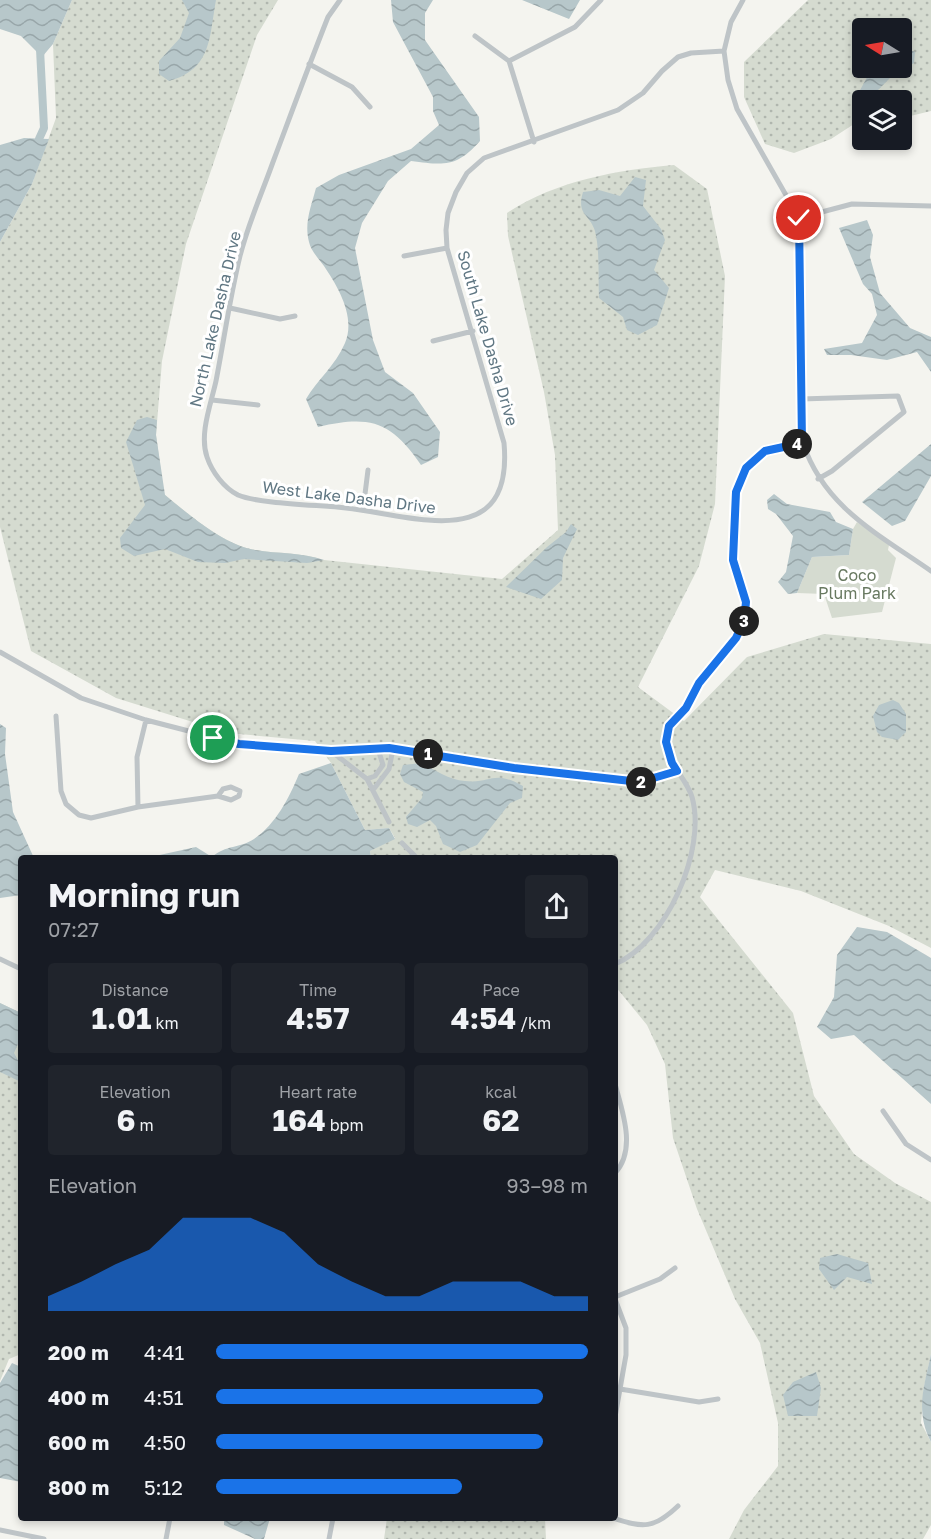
<!DOCTYPE html>
<html lang="en">
<head>
<meta charset="utf-8">
<style>
	:root { --surface:#171b24; --page:#20242c; --text:#f1f3f6; --muted:#9ea1a6; --accent:#1a73e8 }
	body { margin:0; font-family:"Golos Text",sans-serif; background:var(--page); color:var(--text); height:100vh; display:flex; flex-direction:column; font-size:22px; white-space:nowrap }
	* { box-sizing:border-box; margin:0 }
	p { font-size:20px; color:var(--muted) }
	.icon { flex:none; width:33px; height:33px; fill:none; stroke:currentColor; stroke-width:2; stroke-linecap:round; stroke-linejoin:round }
	.map { position:relative; flex:1; overflow:hidden }
	.details { position:absolute; left:18px; top:855px; width:600px; height:666px; display:flex; flex-direction:column; background:var(--surface); border-radius:6px; box-shadow:0 3px 9px #0003 }
	.details>* { flex:none }
	.needle { width:39px; rotate:281deg }
	.controls { position:absolute; left:852px; top:18px; display:grid; gap:12px }
	.controls a { display:grid; place-items:center; width:60px; height:60px; border-radius:6px; background:var(--surface); box-shadow:0 3px 9px #0003; font-size:30px }
	.pin { position:absolute; display:grid; place-items:center; width:51px; height:51px; color:#fff; margin:-26px; border:3px solid #fff; border-radius:50%; box-shadow:0 2px 6px #0007 }
	.km { position:absolute; width:30px; height:30px; margin:-15px; border-radius:50%; background:#222; color:#fff; font-size:16px; line-height:30px; text-align:center }
	.round { display:grid; place-items:center; flex:none; width:63px; height:63px; border-radius:6px; background:var(--page) }
	.summary { display:flex; align-items:center; justify-content:space-between; height:102px; padding:0 30px }
	h1 { font-size:33px; font-weight:700; line-height:45px }
	.metrics { display:grid; grid-template-columns:repeat(3,1fr); gap:9px; height:102px; padding:6px 30px }
	.metrics div { display:grid; align-content:center; border-radius:6px; background:var(--page); text-align:center }
	.metrics b { font-size:30px; font-weight:700 }
	.metrics small { font-size:16px; font-weight:400 }
	.metrics p { font-size:16px }
	.chart { height:168px; padding:12px 30px }
	.chart p { display:flex; justify-content:space-between }
	.chart svg { width:100%; height:108px; margin-top:6px; fill:var(--accent); opacity:.7 }
	ul { padding:0 30px; list-style:none; font-size:20px }
	li { display:grid; grid-template-columns:96px 72px 1fr; align-items:center; height:45px }
	li i { height:15px; border-radius:8px; background:var(--accent) }
	.map>svg:first-child { display:block }
	.grass { fill:url(#grass-dots); fill-rule:evenodd }
	.green { fill:#d5dbd0 }
	.water { fill:url(#water-waves) }
	.lines { fill:none; stroke-linecap:round; stroke-linejoin:round }
	.canal { stroke:#b7c7ca; stroke-width:8 }
	.minor { stroke:#bec4c7; stroke-width:5 }
	.route-casing { stroke:#fff; stroke-width:12 }
	.route { stroke:#1a73e8; stroke-width:8 }
	.labels { text-anchor:middle; dominant-baseline:central; stroke-width:6; stroke-linejoin:round; paint-order:stroke }
	.street-label { font-size:16px; fill:#607783; stroke:#fff }
	.park-label { font-size:16px; fill:#687960; stroke:#fff }
</style>
</head>
<body>
<div class="map">
<svg width="931" height="1539" viewBox="0 0 931 1539">
	<defs>
		<pattern id="grass-dots" width="8" height="8" patternUnits="userSpaceOnUse" patternTransform="scale(1.5)"><rect width="8" height="8" fill="#d5dbd0"/><path d="M2 2h.1M6 6h.1" fill="none" stroke="#b0b6ae" stroke-width="1.8" stroke-linecap="round"/></pattern>
		<pattern id="water-waves" width="16" height="10" patternUnits="userSpaceOnUse" patternTransform="scale(1.5)"><rect width="16" height="10" fill="#b7c7ca"/><path d="M0 5q4-4 8 0t8 0" fill="none" stroke="#98a6a9"/></pattern>
	</defs>
	<rect width="100%" height="100%" fill="#f4f4ef"/>
	<path class="grass" d="M72 0H278L257 35 186 244 162 361 156 435 164 494C188 514 224 545 255 550 279 554 301 552 324 560L502 579 558 530 555 455 544 392 508 236 507 213C555 181 617 170 674 165L707 189 725 276 715 504 699 566 638 687 684 721 747 657 824 634 931 644V948L889 926 801 891 715 870 700 897 793 1013 814 1096 854 1154 895 1183 931 1202V1354L924 1387 921 1423 931 1442V1525L923 1539H729L744 1510 778 1466V1423L760 1343 735 1299 697 1209 673 1138 665 1064 647 1025 615 986V858H371L370 851 395 838 389 828 365 830 331 763 315 741 228 733 116 698 31 651 0 527V242L32 184 56 118 53 44Z
		M808 0H931V111L902 118V100H862V123L854 124 831 139 794 153 765 144 744 97V62ZM862 28H902V68H862Z
		M0 1003 21 1013V1354L9 1359 0 1381Z
		M387 1518H545L546 1539H384Z"/>
	<path class="green" d="M857 522 889 545 888 550 896 558 882 612 832 618 824 594 797 593 812 557 849 555 853 529Z"/>
	<path class="water" d="M0 0H72L53 44 42 57 21 36 0 29Z
		M182 0H216C209 38 212 69 169 81L159 74V61L180 38 189 13Z
		M391 0H433L425 13V40L479 117 480 141C456 168 444 165 411 161L388 181 362 223 355 248 373 340 385 372 413 393 440 432 438 457 421 465C391 421 370 415 318 427L306 399C318 379 335 366 345 343 356 317 338 287 324 266 319 259 311 251 309 242 304 223 311 207 316 188L339 175 411 149 439 125 433 111V97L393 22Z
		M522 0H580L569 19Z
		M902 46 915 52 914 63 892 76 873 95 861 99 858 94 872 68H902Z
		M24 138 49 139 32 184 0 242V145Z
		M635 177 646 180 643 206 661 229 665 240 654 270 669 288 657 325 638 335 627 330 623 317 599 298C598 277 600 251 595 231 590 214 576 215 583 192L599 190 620 196Z
		M867 220 873 235 870 257 880 293 910 328 931 337V372L917 352 887 360 851 355H827L824 349 862 343 877 315 872 294 863 284 839 228Z
		M147 417 157 420 156 435 165 495C188 514 224 545 255 550 279 554 301 552 324 560L307 563 244 559 225 563 198 562 165 549 134 556 121 548 120 538 145 505 126 442 137 420Z
		M931 444V476L905 521 892 526 862 502Z
		M774 494 787 504 830 512 836 522 853 529 849 555 812 557 797 593 788 594 778 582 786 572 793 536 776 514 768 509 767 500Z
		M571 524 577 529 563 558 562 580 541 599 506 587 547 547 566 532Z
		M893 700 899 703 906 714V732L898 740 882 737 877 732 873 716 879 705Z
		M0 724 6 728 5 754 13 812 34 858H21V895L0 898Z
		M331 763 365 830 389 828 395 839 370 851 371 858H146L196 847 212 857C225 845 241 848 254 839 276 824 289 798 299 774Z
		M422 763C435 770 449 780 465 781 492 784 492 769 523 786L522 798 510 803 477 845 460 852 443 844 436 826 430 820 417 827 408 824 406 817 422 798 423 792 404 782 400 774 403 765Z
		M857 927 887 932 931 958V1104L854 1035 831 1039 817 1027 834 997 837 955Z
		M0 1003 21 1013V1037L14 1053 21 1066V1082L0 1072Z
		M837 1254 868 1263 872 1284 847 1277 834 1290 819 1269 820 1258Z
		M931 1354V1442C915 1411 924 1387 931 1354Z
		M12 1363 21 1367V1482L0 1478V1383Z
		M816 1372 821 1388 817 1416H788L783 1395 793 1382Z
		M224 1518H270L264 1539H255L224 1525Z"/>
	<g class="lines">
		<path class="canal" d="M39 139 44 128 40 49"/>
		<path class="minor" d="M340 0 328 17C309 65 291 114 273 162 262 193 248 224 240 256 230 297 224 340 216 381 211 404 199 434 207 457 212 472 224 488 238 495 259 504 321 505 346 508 412 515 514 555 504 443L447 248 446 230 448 213 456 192 467 173 484 158 618 110 643 93 662 71 678 57 691 53 724 51
			M743 0 731 22 724 51 728 80 737 109 799 218 803 443C824 507 878 534 931 571
			M475 36 509 61 534 142
			M509 61 575 27 601 0
			M309 64 352 87 370 107
			M799 218 852 204 931 206
			M404 256 447 248
			M230 308 280 319 295 316
			M433 341 473 331
			M801 399 898 396 904 412 832 471 818 479
			M212 400 258 405
			M363 510 368 470
			M0 652 81 698 146 720 239 744 331 751 389 748 514 768 640 782 677 771
			M56 716 61 791 66 804 79 815 91 818 138 807 218 796 231 800 239 796 240 791 231 787 223 789 218 796
			M331 751 367 779 389 822
			M367 779 375 776 383 765 378 749
			M373 790 389 769 393 749
			M138 807 137 757 146 720
			M402 843 417 858
			M0 959 21 969
			M615 964C666 943 707 850 692 797 686 777 665 762 666 740 667 725 675 720 684 710 691 702 694 691 700 682 714 662 733 647 742 623 751 602 737 582 734 562 732 552 734 540 734 530 736 499 736 472 763 453 773 446 791 446 803 443
			M615 1084C622 1110 637 1150 615 1173
			M883 1111 906 1144 931 1160
			M615 1297 660 1279 675 1268
			M615 1299 626 1328V1355L615 1417
			M620 1389 699 1402 718 1399
			M613 1518C643 1528 654 1529 678 1506
			M0 1530 44 1539
			M166 1539 170 1518
			M329 1539 333 1518"/>
	</g>
	<g class="lines">
		<defs>
			<path id="route" d="M213 738 239 744 331 751 389 748 514 768 640 782 677 771 672 763 666 742 669 726 686 708 699 683 736 638 744 621 746 602 733 560 736 492 746 468 765 451 802 443 799 218"/>
		</defs>
		<use href="#route" class="route-casing"/>
		<use href="#route" class="route"/>
	</g>
	<g class="labels">
		<g class="street-label">
			<text transform="translate(215 319) rotate(-77)">North Lake Dasha Drive</text>
			<text transform="translate(488 338) rotate(74)">South Lake Dasha Drive</text>
			<text transform="translate(349 497) rotate(7)">West Lake Dasha Drive</text>
		</g>
		<g class="park-label">
			<text x="857" y="575">Coco<tspan x="857" dy="18">Plum Park</tspan></text>
		</g>
	</g>
</svg>
<div class="controls">
<a><svg class="needle" viewBox="-14 -14 28 28"><path d="M0-13l5 13h-10z" fill="#e53935"/><path d="M0 13l5-13h-10z" fill="#9ea1a6"/></svg></a>
<a><svg class="icon" aria-label="layers" viewBox="0 0 24 24"><path d="M12 4l9 5-9 5-9-5zM3 14l9 5 9-5"/></svg></a>
</div>
<div class="pin" style="left:213px;top:738px;background:#1e9e55"><svg class="icon" aria-label="arrive" viewBox="0 0 24 24"><path d="M6 21V4h12l-3 4 3 4H6"/></svg></div>
<div class="pin" style="left:799px;top:218px;background:#d93025"><svg class="icon" aria-label="check" viewBox="0 0 24 24"><path d="M5 12l5 5 9-10"/></svg></div>
<b class="km" style="left:428px;top:754px">1</b>
<b class="km" style="left:641px;top:782px">2</b>
<b class="km" style="left:744px;top:621px">3</b>
<b class="km" style="left:797px;top:444px">4</b>
<section class="details">
<div class="summary"><div><h1>Morning run</h1><p>07:27</p></div><a class="round"><svg class="icon" aria-label="share" viewBox="0 0 24 24"><path d="M12 15V3M7 8l5-5 5 5M5 13v7h14v-7"/></svg></a></div>
<div class="metrics">
<div><p>Distance</p><b>1.01<small> km</small></b></div>
<div><p>Time</p><b>4:57</b></div>
<div><p>Pace</p><b>4:54<small> /km</small></b></div>
</div>
<div class="metrics">
<div><p>Elevation</p><b>6<small> m</small></b></div>
<div><p>Heart rate</p><b>164<small> bpm</small></b></div>
<div><p>kcal</p><b>62</b></div>
</div>
<div class="chart"><p><span>Elevation</span>93–98 m</p>
<svg viewBox="0 0 160 44" preserveAspectRatio="none"><path d="M0 44V38L10 32L20 25L30 19L40 6L50 6L60 6L70 12L80 25L90 32L100 38L110 38L120 32L130 32L140 32L150 38L160 38V44z"/></svg>
</div>
<ul>
<li><b>200 m</b>4:41<i style="width:100%"></i></li>
<li><b>400 m</b>4:51<i style="width:88%"></i></li>
<li><b>600 m</b>4:50<i style="width:88%"></i></li>
<li><b>800 m</b>5:12<i style="width:66%"></i></li>
</ul>
</section>
</div>
</body>
</html>
